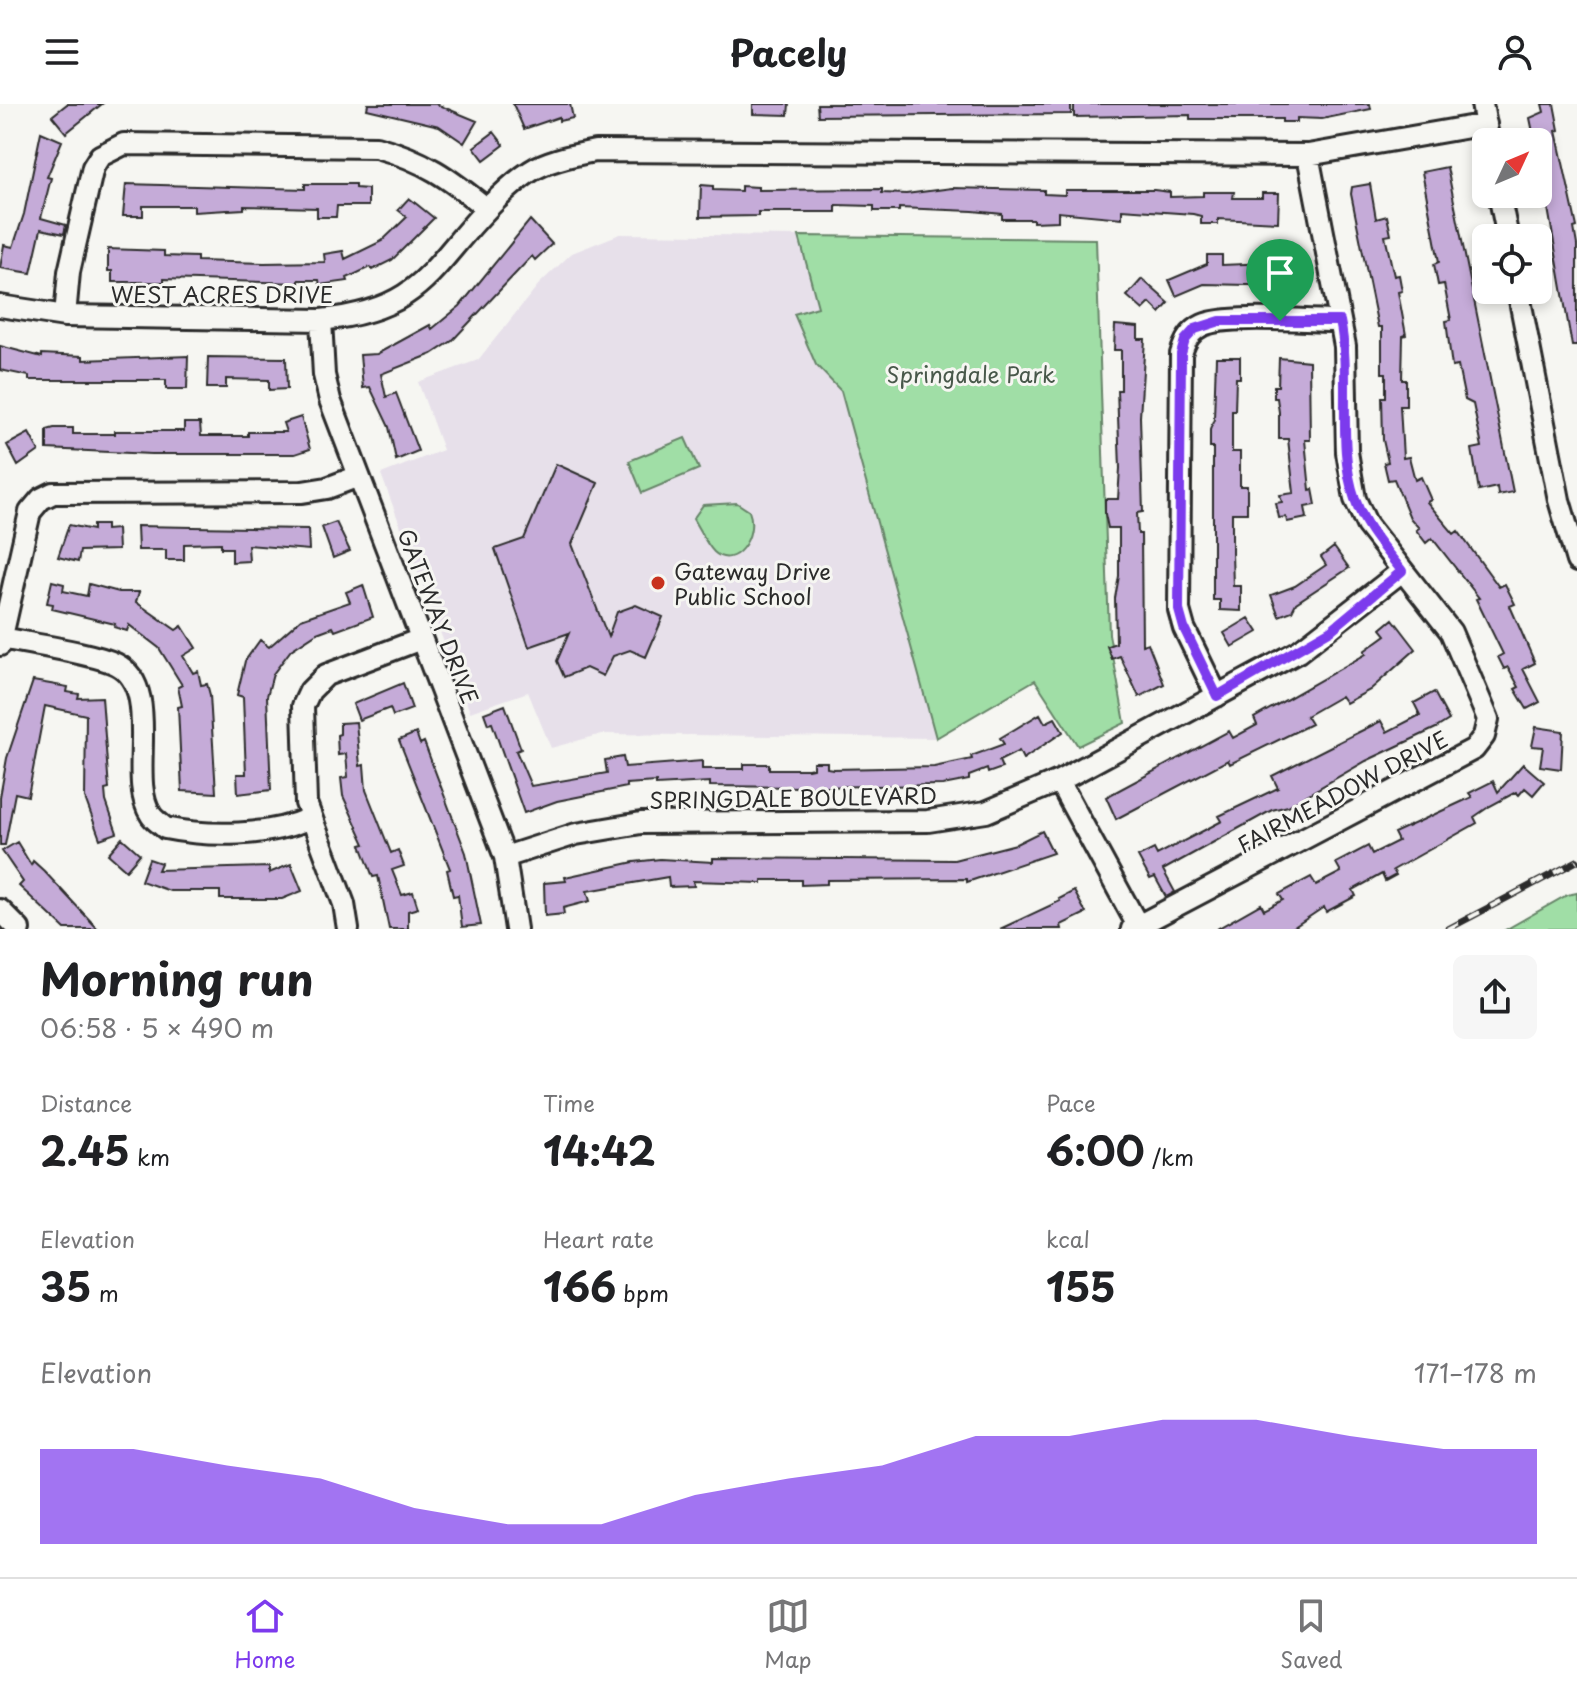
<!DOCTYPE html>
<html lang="en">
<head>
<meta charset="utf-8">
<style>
	:root { --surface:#fff; --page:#f6f6f6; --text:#202124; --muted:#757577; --line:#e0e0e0; --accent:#7c3aed }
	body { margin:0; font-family:"Playpen Sans",sans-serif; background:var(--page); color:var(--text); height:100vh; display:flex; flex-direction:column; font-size:30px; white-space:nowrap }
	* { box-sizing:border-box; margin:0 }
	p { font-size:26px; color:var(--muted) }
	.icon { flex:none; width:44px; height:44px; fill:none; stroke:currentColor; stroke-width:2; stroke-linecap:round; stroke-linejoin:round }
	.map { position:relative; height:825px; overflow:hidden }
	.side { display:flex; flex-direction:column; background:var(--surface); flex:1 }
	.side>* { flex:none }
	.needle { width:52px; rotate:46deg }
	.buttons { position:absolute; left:1472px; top:24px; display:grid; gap:16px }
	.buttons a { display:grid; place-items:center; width:80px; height:80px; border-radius:12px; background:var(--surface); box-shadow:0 4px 12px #0003; font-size:40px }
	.pin { position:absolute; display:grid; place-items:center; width:68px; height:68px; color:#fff; margin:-82px -34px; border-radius:50% 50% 50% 0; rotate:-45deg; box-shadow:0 0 8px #0007 }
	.pin .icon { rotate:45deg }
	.round { display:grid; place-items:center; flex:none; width:84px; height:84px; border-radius:12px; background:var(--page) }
	.overview { display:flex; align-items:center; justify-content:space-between; height:136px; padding:0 40px }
	h1 { font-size:44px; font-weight:700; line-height:60px }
	.metrics { display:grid; grid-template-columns:repeat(3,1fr); gap:12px; height:136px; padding:8px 40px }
	.metrics div { display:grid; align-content:center }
	.metrics b { font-size:40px; font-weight:700 }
	.metrics small { font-size:22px; font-weight:400 }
	.metrics p { font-size:22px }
	.chart { height:224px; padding:16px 40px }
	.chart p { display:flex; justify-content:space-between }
	.chart svg { width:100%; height:144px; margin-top:8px; fill:var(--accent); opacity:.7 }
	header { display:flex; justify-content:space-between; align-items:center; height:104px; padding:0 40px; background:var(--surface); font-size:36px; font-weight:700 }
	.menu { display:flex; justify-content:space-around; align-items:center; height:112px; border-top:2px solid var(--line); background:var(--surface); font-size:22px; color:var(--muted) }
	.menu a { display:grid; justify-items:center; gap:4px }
	.menu .selected { color:var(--accent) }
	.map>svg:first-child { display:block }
	.built { fill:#e7e0ea }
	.green { fill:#a0dea6; stroke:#668468; stroke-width:2 }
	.building { fill:#c5abd8; stroke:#2b2b2b; stroke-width:2 }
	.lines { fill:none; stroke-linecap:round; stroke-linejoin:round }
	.minor-casing { stroke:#2b2b2b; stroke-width:26 }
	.minor { stroke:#f6f6f2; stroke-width:20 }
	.rail-casing { stroke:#2b2b2b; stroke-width:7 }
	.rail { stroke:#f6f6f2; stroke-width:4; stroke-dasharray:12; stroke-linecap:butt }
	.route-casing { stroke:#fff; stroke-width:16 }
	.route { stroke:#7c3aed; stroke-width:10 }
	.poi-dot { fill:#c8321e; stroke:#f6f6f2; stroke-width:3 }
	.labels { text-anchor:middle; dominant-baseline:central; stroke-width:6; stroke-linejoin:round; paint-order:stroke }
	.street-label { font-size:22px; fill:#2b2b2b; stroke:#f6f6f2 }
	.park-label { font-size:22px; fill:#48584a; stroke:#f6f6f2 }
	.poi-label { font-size:22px; fill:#2b2b2b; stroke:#f6f6f2; text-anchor:start }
</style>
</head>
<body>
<header><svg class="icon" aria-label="menu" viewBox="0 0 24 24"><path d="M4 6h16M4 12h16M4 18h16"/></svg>Pacely<svg class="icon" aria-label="person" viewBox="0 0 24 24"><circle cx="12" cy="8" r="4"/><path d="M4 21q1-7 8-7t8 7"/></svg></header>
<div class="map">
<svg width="1577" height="825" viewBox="0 0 1577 825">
	<rect width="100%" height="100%" fill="#f6f6f2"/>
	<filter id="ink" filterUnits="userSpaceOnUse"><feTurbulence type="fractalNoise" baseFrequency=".0125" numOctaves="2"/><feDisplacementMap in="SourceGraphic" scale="16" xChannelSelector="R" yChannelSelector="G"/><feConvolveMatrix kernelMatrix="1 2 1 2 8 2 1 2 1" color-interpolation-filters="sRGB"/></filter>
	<g filter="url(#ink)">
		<path class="built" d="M620 130 799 132 936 634 602 630 551 644 528 588 470 608 381 370 443 346 418 278 478 256 539 180 572 149Z"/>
		<path class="green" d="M799 132 1096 135 1109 530 1125 619 1078 642 1035 576 936 634 841 287 816 261 794 210 818 203Z
			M685 334 699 365 642 389 629 357Z
			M737 399 749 407C759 432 734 467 714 448 706 440 699 425 693 415L703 401Z
			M1577 789V825H1507L1567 791Z"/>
		<path class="building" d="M67 0H102L66 29 52 12Z
			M368 0H436L477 17 464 39 439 22 367 5Z
			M513 0H570L573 14 559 17V13L524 25Z
			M753 0H789L788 11 753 10Z
			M817 0H1071V10L818 12Z
			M1074 0H1370L1371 5 1322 15 1297 14V18H1282V15H1190V11L1074 13Z
			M1542 0H1554L1559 26 1556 27 1577 123 1574 124 1577 141V242H1572L1548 104 1543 105 1540 86 1543 85 1538 38H1535L1530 14 1544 8Z
			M41 28 62 37 47 73 51 74 41 114 66 121 64 130 41 125 31 169 0 164 4 141 13 143 24 110Z
			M494 28 504 41 484 56 474 43Z
			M1447 63 1513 388 1498 391 1497 383 1479 387 1472 345 1482 343 1473 300 1465 296 1458 262 1452 263 1446 217 1451 216 1444 180 1438 181 1434 160 1439 158 1422 68Z
			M126 80 305 85V80H355V84L368 85V102H337L336 113H317V104L244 102V105L194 108V102H143V112H123Z
			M1370 80 1376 115 1387 112 1391 131 1385 132 1394 172 1399 171 1402 187 1398 188 1406 231 1403 232 1402 276H1406V302H1400L1403 354 1409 353 1415 376 1421 373 1431 396 1427 398 1454 430 1458 427 1499 483 1505 480 1515 500 1510 502 1535 559 1523 565 1540 598 1527 605 1515 585 1519 583 1508 563 1504 565 1498 553 1503 550 1476 495 1479 494 1432 434 1426 439 1416 426 1419 424 1410 414 1394 375 1388 376 1384 359 1388 358 1383 336 1382 293H1386V269H1382V223H1378L1351 90 1352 83Z
			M701 81 713 82V86L741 87V82L758 83V86L882 85V89L906 90 952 84 1044 86V90L1065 91V86H1154L1170 88V93L1203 92V88H1234L1233 94H1262V89H1279L1278 118 1218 115V120H1201V112L1193 110 1122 105V114L1058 108V117L1033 118V115H1002V110L973 107 899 104V107H874V102L836 101V108H758V112L700 113Z
			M409 94 434 114 392 156 372 166 370 163 347 174 348 177 320 181 319 176H299V179L164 175V178H112V167H108V145L164 147V152L197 153V157L264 159 325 158 324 150 343 147 345 155 382 137 407 113 398 106Z
			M530 116 552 140 535 156 532 152 452 237 432 250 381 270 386 293 396 289 418 347 396 356 389 323 370 283 363 284 360 251 377 250 430 221 432 225 460 202Z
			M1207 151H1222V161L1291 158 1290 182 1204 180 1176 192 1169 176 1207 160Z
			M1142 175 1169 199 1160 209 1150 199 1143 206 1127 192Z
			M1115 221 1138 223V235H1145L1140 313 1143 408 1137 409 1138 430H1141L1142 541 1148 539 1164 580 1139 593 1120 552 1112 555 1107 542 1116 539 1115 494 1119 472V424H1108L1105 410V395H1118L1120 364 1117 286H1121V246H1114Z
			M0 242 42 253V250L83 252V256L188 252 187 285H166V276H29V272L0 266Z
			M208 253 286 254 287 285 269 286V276L226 275V284H207Z
			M1216 253H1240V274H1236L1235 307H1232V348H1240V382H1247V409H1232V449L1233 482H1241V507L1220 506V496H1213V343H1210V326L1214 315Z
			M1279 254 1309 257 1310 336H1305L1310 386 1313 385 1316 401 1305 403 1307 414 1287 418 1286 413 1279 414 1276 399 1282 398 1280 391 1294 389 1288 335H1279V308L1277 294H1274V282H1278Z
			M301 313 310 345 295 350H151L47 345V326L54 324H73V330H115V327H184V319H200L201 332H248V328H286L283 319Z
			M29 329 39 347 18 362 7 341Z
			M556 360 598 379 572 440 608 533 617 508 636 501 663 513 646 553 630 546 613 552 603 572 586 564 564 573 557 557 569 529 529 543 495 445 524 435Z
			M336 418 350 447 333 454 322 423Z
			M69 421 93 426V421H106V426L117 425 118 446 80 447 78 458 58 453Z
			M137 422 308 425 309 446 248 441 249 457 232 458V444H221V439L184 440V456H166V446H138Z
			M1334 443 1349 464 1296 499 1292 507 1279 512 1271 491 1295 482 1326 461 1321 453Z
			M52 477 64 480 63 487 87 492 89 480 119 488H139L136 498 176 526 182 522 196 544 183 552 193 569 198 567 201 581 207 580 210 591 216 689 182 687 178 603 182 602 178 583 182 581 159 544 129 521 127 527 114 523 115 520 52 505 53 500 47 499Z
			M363 481 373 513 335 527 333 523 317 529 291 546 273 570 267 592 271 686 238 690 237 670H246L243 593 237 591 245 557 260 536 269 543 301 515 350 498 346 488Z
			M1249 514 1258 528 1232 543 1224 529Z
			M1393 515 1416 545 1370 586 1346 599 1341 592 1306 612 1311 620 1230 660 1228 656 1116 715 1106 693 1229 627 1233 634 1257 621 1254 614 1366 550 1364 547 1386 531 1381 525Z
			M33 577 68 583 67 588 79 590 78 594 102 593 109 685 105 686 106 697 117 729 100 735 85 694 86 611 45 602 28 692 15 689 5 741H0V693L7 654Z
			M403 579 412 605 393 612 390 604 359 616 353 600Z
			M1434 588 1449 616 1436 624 1366 657 1288 702 1272 706 1163 766 1175 788 1166 793 1155 773 1150 775 1138 753 1154 745 1157 751 1222 717 1219 712 1278 684 1272 672 1353 631 1381 617 1387 628 1420 611 1414 599Z
			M505 601 521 645 516 647 531 682 607 669 605 656 623 653 625 663 702 657V665H744V660H769V665H808L813 664V658H827V664L833 665 934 663 972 655 971 652 1004 640 1000 634 1040 610 1045 619 1055 614 1063 628 1023 655 1019 647 999 657 1002 664 988 669 987 665 969 672V676L943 681 808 683 710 682V678L656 681V678L626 680 627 683 557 697 524 709 492 619 488 620 484 609Z
			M356 618 360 662 364 661 366 686 391 749 398 746 404 762 392 766 402 791 413 788 418 804 408 807V825H389L378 772 373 773 361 741 365 740 343 692 341 674 348 673 346 650 338 651 337 631 340 630V619Z
			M1536 623 1563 627 1561 665 1540 662 1543 643 1532 642Z
			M416 629 420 640 424 638 466 749 481 821 462 823 458 791 453 792 447 766 450 765 399 636Z
			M1523 660 1544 678 1533 691 1525 684 1519 691 1516 688 1490 702 1474 713 1477 719 1393 766 1396 771 1385 777 1382 770 1353 786 1356 792 1326 808 1324 803 1291 825H1217L1261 800 1264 806 1283 796 1279 790 1311 773 1316 781 1341 768 1336 759 1368 742 1372 750 1398 737 1394 729 1472 693 1469 689 1493 677 1498 688Z
			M1042 727 1053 749 967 778V775L827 776V780L801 781V776H762V779L693 777 694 782 669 783 668 773 587 787 590 797 563 804 564 810 545 812 544 779 566 777 565 773 634 758 660 755 713 758V754L954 756 1016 740Z
			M122 734 140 750 126 766 108 750Z
			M17 738 31 761 33 757 44 767 98 825H65L19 782 23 778 2 747Z
			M149 755 161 759 158 766 269 763V769L291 760 302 787 282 795H220V787H170L141 777Z
			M1074 787 1086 809 1061 821 1062 825H1000L1060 797 1059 795Z"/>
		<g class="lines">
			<defs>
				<path id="minor" d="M1482 0 1489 38
					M1499 90 1508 134
					M1518 186 1559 396 1577 457
					M0 202 65 212 321 216C428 205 430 160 497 95 509 84 521 72 536 64 554 55 574 51 595 47L1308 51 1486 20
					M65 212 69 168 93 63 100 52 124 40 376 43C424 56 449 74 487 105
					M321 216 324 271 330 296 505 753 516 825
					M2 534C30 540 93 549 116 560 164 584 126 675 151 711 154 716 161 720 165 724 209 733 269 733 310 714
					M0 541 30 408 41 395 53 389 302 388 327 384 359 372
					M1217 592 1184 524 1179 506 1181 250C1185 237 1190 227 1203 221 1226 210 1310 217 1340 217
					M1059 677 1138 822
					M505 753 576 730 641 719 928 717 986 708 1059 677 1298 548 1402 467
					M0 806 19 825
					M348 825 344 800 306 699 303 602 310 587 326 571 421 535
					M1132 825 1474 645 1484 632 1488 615 1451 528 1367 421 1355 395 1347 348 1345 242 1308 51"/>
			</defs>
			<use href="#minor" class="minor-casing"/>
			<use href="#minor" class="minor"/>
			<defs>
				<path id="rail" d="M1448 825 1577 757"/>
			</defs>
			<use href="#rail" class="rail-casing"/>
			<use href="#rail" class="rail"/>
		</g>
	</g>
	<g class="lines" filter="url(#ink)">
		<defs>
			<path id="route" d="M1220 217H1340C1352 274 1336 342 1355 395 1364 422 1384 444 1402 467L1331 526 1217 592 1184 524 1179 506 1181 250 1185 236 1195 225Z"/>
		</defs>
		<use href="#route" class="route-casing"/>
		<use href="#route" class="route"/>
	</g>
	<circle class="poi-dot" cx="658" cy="479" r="8"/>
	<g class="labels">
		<g class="street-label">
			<text x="222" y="189">WEST ACRES DRIVE</text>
			<text transform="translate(439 512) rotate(69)">GATEWAY DRIVE</text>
			<text transform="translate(1342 687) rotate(-28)">FAIRMEADOW DRIVE</text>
			<text transform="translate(793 693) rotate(-1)">SPRINGDALE BOULEVARD</text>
		</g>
		<g class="park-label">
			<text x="971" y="269">Springdale Park</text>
		</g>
		<g class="poi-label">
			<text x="674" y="466">Gateway Drive<tspan x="674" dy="25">Public School</tspan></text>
		</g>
	</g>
</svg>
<div class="buttons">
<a><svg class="needle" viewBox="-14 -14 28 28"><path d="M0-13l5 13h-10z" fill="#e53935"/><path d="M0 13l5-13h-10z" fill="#757577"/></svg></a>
<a><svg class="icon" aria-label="locate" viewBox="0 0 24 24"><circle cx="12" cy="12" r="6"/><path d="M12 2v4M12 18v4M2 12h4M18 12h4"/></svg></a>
</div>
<div class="pin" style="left:1280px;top:217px;background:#1e9e55"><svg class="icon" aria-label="arrive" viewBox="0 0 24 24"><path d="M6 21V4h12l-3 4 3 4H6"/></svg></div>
</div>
<section class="side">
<div class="overview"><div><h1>Morning run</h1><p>06:58 · 5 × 490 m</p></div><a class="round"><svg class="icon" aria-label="share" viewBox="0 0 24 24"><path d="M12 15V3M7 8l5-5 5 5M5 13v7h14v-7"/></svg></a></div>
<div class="metrics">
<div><p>Distance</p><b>2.45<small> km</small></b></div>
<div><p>Time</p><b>14:42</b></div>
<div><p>Pace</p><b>6:00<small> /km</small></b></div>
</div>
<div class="metrics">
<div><p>Elevation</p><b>35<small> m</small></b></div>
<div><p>Heart rate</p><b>166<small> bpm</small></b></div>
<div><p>kcal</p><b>155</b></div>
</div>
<div class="chart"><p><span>Elevation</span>171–178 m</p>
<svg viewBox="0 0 160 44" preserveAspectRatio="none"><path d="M0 44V15L10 15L20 20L30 24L40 33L50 38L60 38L70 29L80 24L90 20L100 11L110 11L120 6L130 6L140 11L150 15L160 15V44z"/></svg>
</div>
</section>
<nav class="menu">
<a class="selected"><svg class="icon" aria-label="home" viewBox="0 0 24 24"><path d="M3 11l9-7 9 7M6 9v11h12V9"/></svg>Home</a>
<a><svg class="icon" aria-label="map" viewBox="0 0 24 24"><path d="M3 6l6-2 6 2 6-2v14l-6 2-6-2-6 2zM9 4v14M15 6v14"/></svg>Map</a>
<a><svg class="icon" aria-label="saved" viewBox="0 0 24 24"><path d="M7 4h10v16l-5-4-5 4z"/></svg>Saved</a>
</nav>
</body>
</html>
